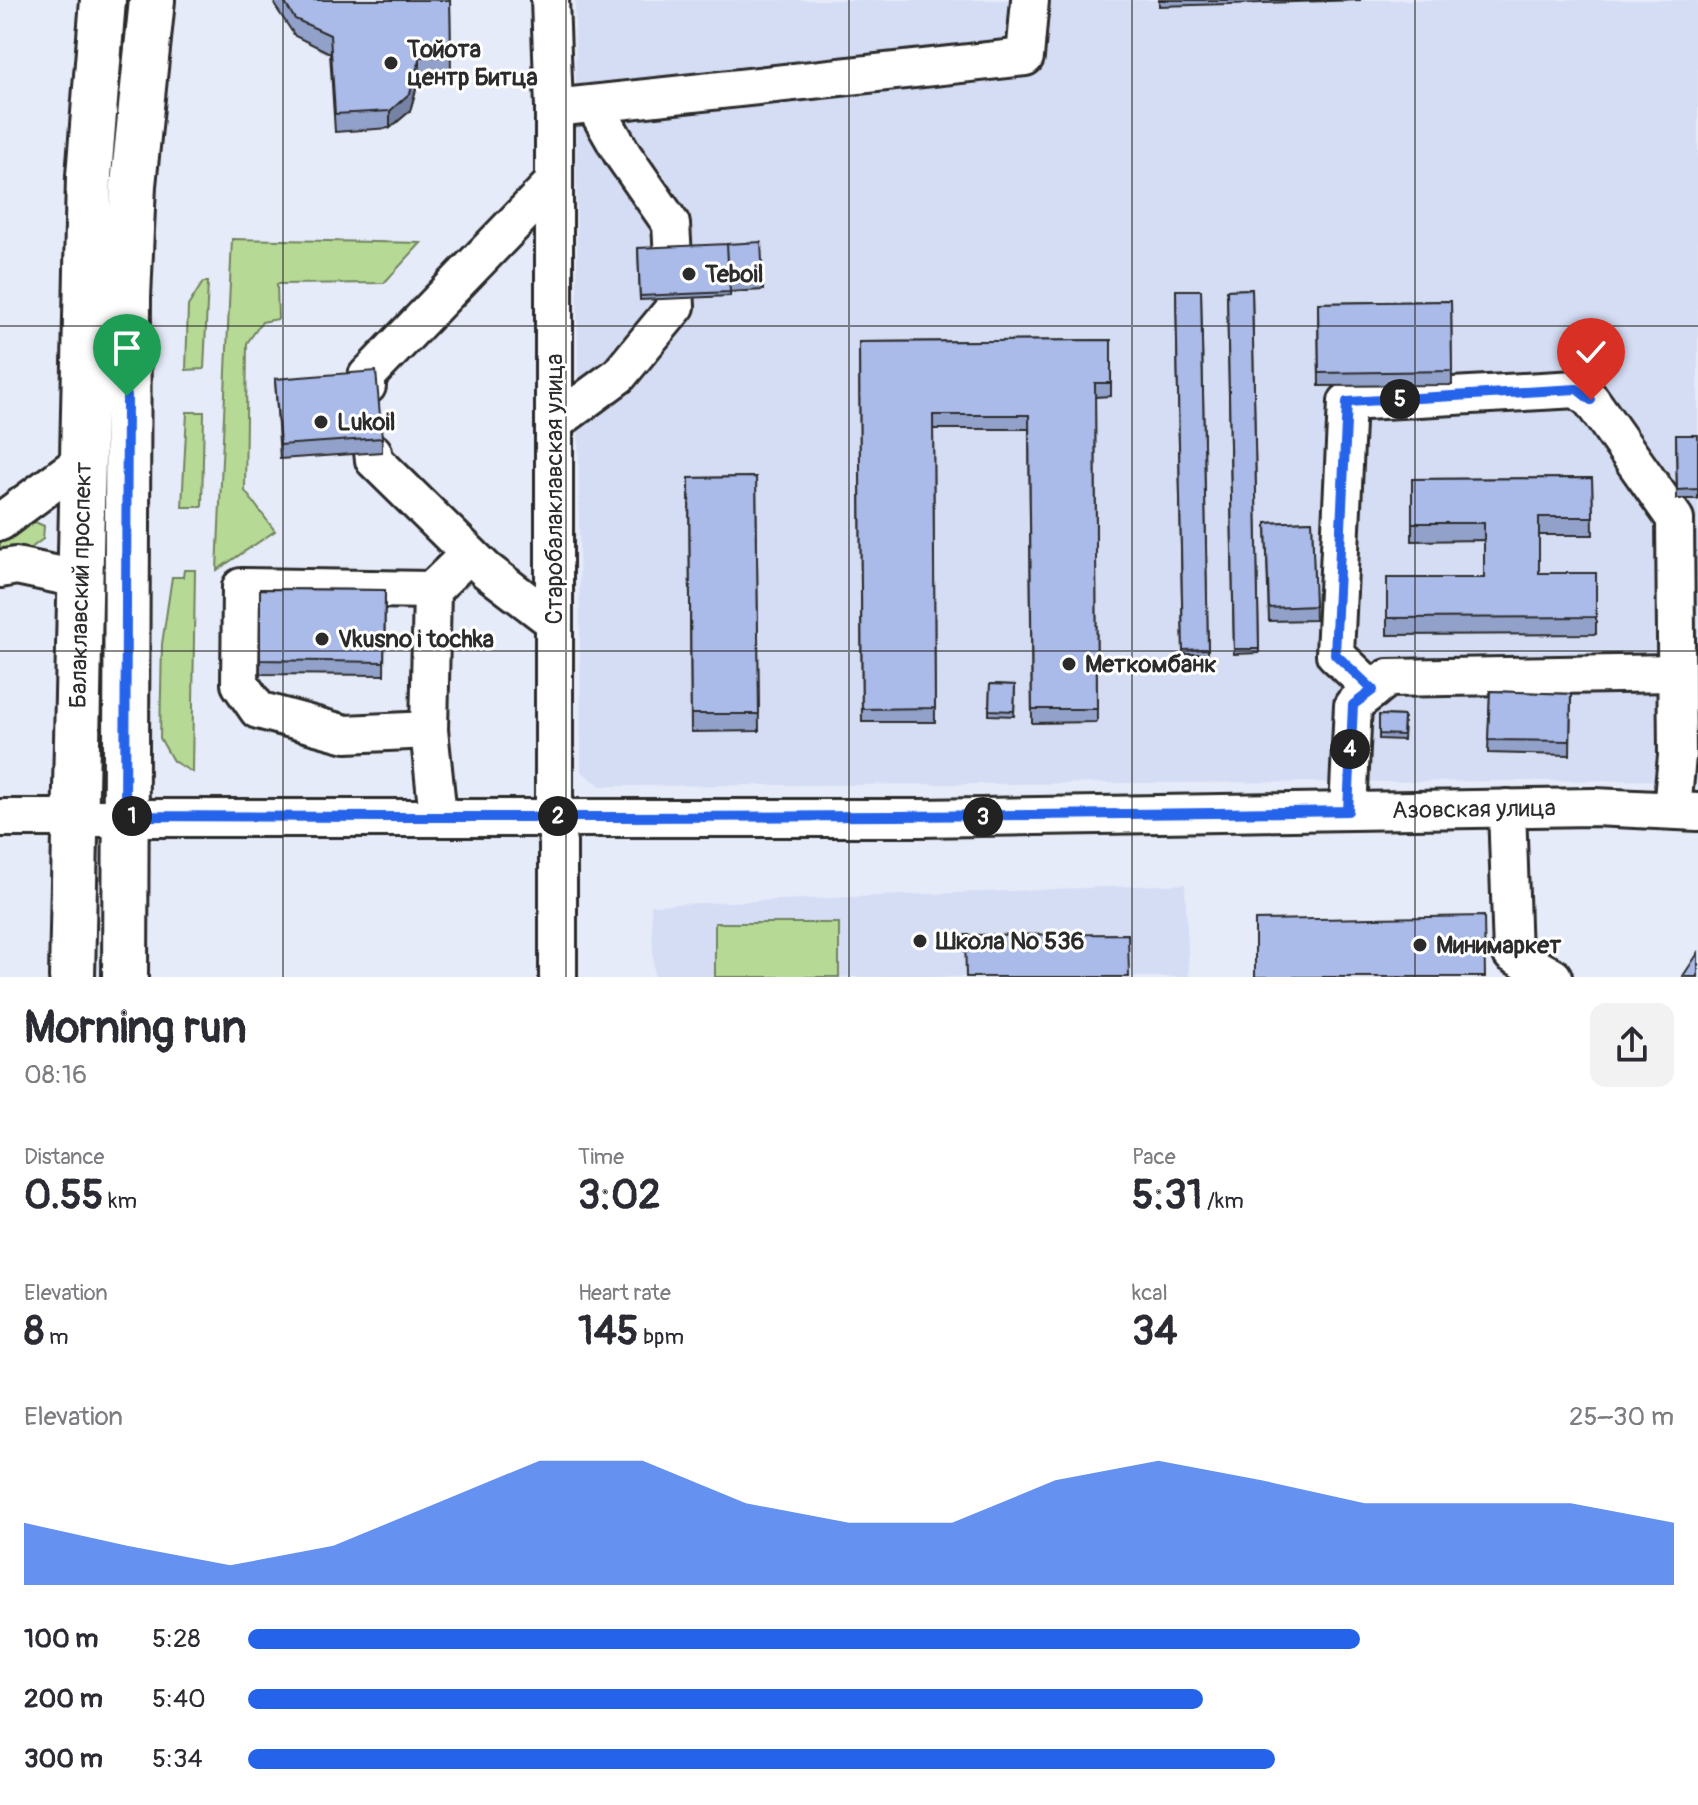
<!DOCTYPE html>
<html lang="en">
<head>
<meta charset="utf-8">
<style>
	:root { --surface:#fff; --page:#f2f2f3; --text:#2b2b33; --muted:#7c7c81; --accent:#2563eb }
	body { margin:0; font-family:Pangolin,sans-serif; background:var(--page); color:var(--text); height:100vh; display:flex; flex-direction:column; font-size:30px; white-space:nowrap }
	* { box-sizing:border-box; margin:0 }
	p { font-size:26px; color:var(--muted) }
	.icon { flex:none; width:44px; height:44px; fill:none; stroke:currentColor; stroke-width:2; stroke-linecap:round; stroke-linejoin:round }
	.map { position:relative; height:977px; overflow:hidden }
	.drawer { display:flex; flex-direction:column; background:var(--surface); flex:1 }
	.drawer>* { flex:none }
	.pin { position:absolute; display:grid; place-items:center; width:68px; height:68px; color:#fff; margin:-82px -34px; border-radius:50% 50% 50% 0; rotate:-45deg; box-shadow:0 0 8px #0007 }
	.pin .icon { rotate:45deg }
	.km { position:absolute; width:40px; height:40px; margin:-20px; border-radius:50%; background:#222; color:#fff; font-size:22px; line-height:40px; text-align:center }
	.round { display:grid; place-items:center; flex:none; width:84px; height:84px; border-radius:16px; background:var(--page) }
	.headline { display:flex; align-items:center; justify-content:space-between; height:136px; padding:0 24px }
	h1 { font-size:44px; font-weight:700; line-height:60px }
	.figures { display:grid; grid-template-columns:repeat(3,1fr); gap:12px; height:136px; padding:8px 24px }
	.figures div { display:grid; align-content:center }
	.figures b { font-size:40px; font-weight:700 }
	.figures small { font-size:22px; font-weight:400 }
	.figures p { font-size:22px }
	.chart { height:224px; padding:16px 24px }
	.chart p { display:flex; justify-content:space-between }
	.chart svg { width:100%; height:144px; margin-top:8px; fill:var(--accent); opacity:.7 }
	ul { padding:0 24px; list-style:none; font-size:26px }
	li { display:grid; grid-template-columns:128px 96px 1fr; align-items:center; height:60px }
	li i { height:20px; border-radius:10px; background:var(--accent) }
	.map>svg:first-child { display:block }
	.built { fill:#d4ddf4 }
	.green { fill:#b6da95; stroke:#708260; stroke-width:2 }
	.lines { fill:none; stroke-linecap:round; stroke-linejoin:round }
	.minor-casing { stroke:#2b2b2b; stroke-width:42 }
	.major-casing { stroke:#2b2b2b; stroke-width:50 }
	.minor { stroke:#fff; stroke-width:36 }
	.major { stroke:#fff; stroke-width:44 }
	.wall { fill:#92a1c9; stroke:#2b2b2b; stroke-width:2 }
	.shaded-wall { fill:#7783a4; stroke:#2b2b2b; stroke-width:2 }
	.building { fill:#aabbea; stroke:#2b2b2b; stroke-width:2 }
	.route-casing { stroke:#fff; stroke-width:16 }
	.route { stroke:#2563eb; stroke-width:10 }
	.grid { fill:none; stroke:#2b2b2b; stroke-width:2; stroke-opacity:0.55 }
	.poi-dot { fill:#2b2b2b; stroke:#fff; stroke-width:3 }
	.labels { text-anchor:middle; dominant-baseline:central; stroke-width:6; stroke-linejoin:round; paint-order:stroke }
	.poi-label { font-size:24px; font-weight:bold; fill:#2b2b2b; stroke:#fff; text-anchor:start }
	.street-label { font-size:24px; fill:#2b2b2b; stroke:#fff }
</style>
</head>
<body>
<div class="map">
<svg width="1698" height="977" viewBox="0 0 1698 977">
	<rect width="100%" height="100%" fill="#e6ebf9"/>
	<filter id="ink" filterUnits="userSpaceOnUse"><feTurbulence type="fractalNoise" baseFrequency=".0125" numOctaves="2"/><feDisplacementMap in="SourceGraphic" scale="16" xChannelSelector="R" yChannelSelector="G"/><feConvolveMatrix kernelMatrix="1 2 1 2 8 2 1 2 1" color-interpolation-filters="sRGB"/></filter>
	<g filter="url(#ink)">
		<path class="built" d="M575 0H1698V780L601 786 581 771Z
			M1185 884 1189 977H654L651 905Z"/>
		<path class="green" d="M232 239 421 243 384 283 277 284 278 319 262 322 247 343 245 491 275 531 217 570Z
			M203 282H208L204 369 186 370 188 306Z
			M187 412H204L202 507H182Z
			M35 522 44 526 43 539 31 548 0 554V535Z
			M184 570H195L192 772 173 761 160 738 162 644 172 577H183Z
			M715 923H839V977H715Z"/>
		<g class="lines">
			<defs>
				<g id="minor">
					<path d="M550 0 554 108V816L558 843V977"/>
					<path d="M554 108 1025 57 1030 0"/>
					<path d="M367 386V376L554 182"/>
					<path d="M554 423 619 375 676 306 671 224 623 155 595 106"/>
					<path d="M373 452 374 460 486 570 553 621"/>
					<path d="M0 522 80 463"/>
					<path d="M0 569 16 566 78 579"/>
					<path d="M1373 690 1335 654 1347 402 1577 389 1591 400 1675 519 1677 756 1672 810"/>
					<path d="M429 730 346 734 258 710 240 684 241 587 432 590"/>
					<path d="M1507 808 1512 954 1553 977"/>
					<path d="M1348 811 1353 705 1388 678 1675 673"/>
					<path d="M438 816 429 730 432 590 469 554"/>
					<path id="s1" d="M0 818H920L1594 807 1698 812"/>
				</g>
				<g id="major">
					<path id="s2" d="M72 977 89 176 103 0"/>
					<path d="M125 977 128 297 133 185 152 0"/>
				</g>
			</defs>
			<use href="#minor" class="minor-casing"/>
			<use href="#major" class="major-casing"/>
			<use href="#minor" class="minor"/>
			<use href="#major" class="major"/>
		</g>
		<path class="wall" d="M275 0H450L451 73 420 75 410 111 390 128 335 132 330 53 295 36 275 6Z
			M1159 0H1361L1159 6Z
			M638 248 763 281V290L730 292V296L640 300Z
			M1252 289 1259 653 1234 654 1227 290Z
			M1176 290H1201L1208 654H1183Z
			M1451 301 1452 385 1319 386 1318 303Z
			M1111 340V396L1095 397 1097 722 1032 723 1029 429H933L935 722H862L859 342Z
			M275 379 382 438V452L280 459Z
			M1676 435H1698V499H1677Z
			M756 477 759 731 691 732 689 478Z
			M1592 478 1593 535H1539V573H1596V634L1387 635V578H1484V540L1412 541V479Z
			M1312 521 1315 620 1269 621 1266 523Z
			M260 589 385 590 384 675 260 674Z
			M990 684 1015 685 1014 716 989 715Z
			M1490 691 1571 694 1570 755 1488 753Z
			M1379 715 1404 716 1403 740 1379 739Z"/>
		<path class="shaded-wall" d="M420 57V75L410 111 390 128V111Z"/>
		<path class="building" d="M283 0H450L451 56 420 57 410 93 390 111 335 114 330 35 295 19Z
			M761 242 763 281 729 282 727 244Z
			M727 244 730 292 640 296 638 248Z
			M1252 289 1259 649H1234L1227 290Z
			M1176 290H1201L1208 649 1183 650Z
			M1451 301 1452 371 1319 373 1318 303Z
			M1111 340V383H1095L1097 709H1032L1029 415H933L935 708 862 709 859 342Z
			M376 371 382 438 280 445 275 379Z
			M1676 435H1698V489L1677 490Z
			M756 477 759 714H691L689 478Z
			M1592 478 1593 517H1539V573H1596V617L1387 618V578H1484V523H1412V479Z
			M1312 521 1315 606 1269 608 1266 523Z
			M260 589 385 590 384 662 260 660Z
			M990 684 1015 685 1014 711 989 710Z
			M1490 691 1571 694 1570 741 1488 740Z
			M1379 715 1404 716 1403 735 1379 734Z
			M1484 916 1485 977H1255V920Z
			M1128 934 1129 977H966L965 935Z
			M1698 953V977H1683V976Z"/>
	</g>
	<g class="lines" filter="url(#ink)">
		<defs>
			<path id="route" d="M127 396 125 816C533 818 940 818 1348 811L1353 705 1373 690 1335 654 1347 402 1577 389 1591 400"/>
		</defs>
		<use href="#route" class="route-casing"/>
		<use href="#route" class="route"/>
	</g>
	<path class="grid" d="M283 0V977M566 0V977M849 0V977M1132 0V977M1415 0V977M0 326H1698M0 651H1698"/>
	<g class="poi-dot">
		<circle cx="391" cy="63" r="8"/>
		<circle cx="689" cy="274" r="8"/>
		<circle cx="321" cy="422" r="8"/>
		<circle cx="322" cy="639" r="8"/>
		<circle cx="1069" cy="664" r="8"/>
		<circle cx="920" cy="941" r="8"/>
		<circle cx="1420" cy="945" r="8"/>
	</g>
	<g class="labels">
		<g class="poi-label">
			<text x="407" y="49">Тойота<tspan x="407" dy="28">центр Битца</tspan></text>
			<text x="705" y="274">Teboil</text>
			<text x="337" y="422">Lukoil</text>
			<text x="338" y="639">Vkusno i tochka</text>
			<text x="1085" y="664">Меткомбанк</text>
			<text x="936" y="941">Школа № 536</text>
			<text x="1436" y="945">Минимаркет</text>
		</g>
		<g class="street-label">
			<text transform="translate(554 489) rotate(-90)">Старобалаклавская улица</text>
			<text stroke="none"><textPath href="#s2" startOffset="392">Балаклавский проспект</textPath></text>
			<text stroke="none"><textPath href="#s1" startOffset="1474">Азовская улица</textPath></text>
		</g>
	</g>
</svg>
<div class="pin" style="left:127px;top:396px;background:#1e9e55"><svg class="icon" aria-label="arrive" viewBox="0 0 24 24"><path d="M6 21V4h12l-3 4 3 4H6"/></svg></div>
<div class="pin" style="left:1591px;top:400px;background:#d93025"><svg class="icon" aria-label="check" viewBox="0 0 24 24"><path d="M5 12l5 5 9-10"/></svg></div>
<b class="km" style="left:132px;top:816px">1</b>
<b class="km" style="left:558px;top:816px">2</b>
<b class="km" style="left:983px;top:817px">3</b>
<b class="km" style="left:1350px;top:749px">4</b>
<b class="km" style="left:1400px;top:399px">5</b>
</div>
<section class="drawer">
<div class="headline"><div><h1>Morning run</h1><p>08:16</p></div><a class="round"><svg class="icon" aria-label="share" viewBox="0 0 24 24"><path d="M12 15V3M7 8l5-5 5 5M5 13v7h14v-7"/></svg></a></div>
<div class="figures">
<div><p>Distance</p><b>0.55<small> km</small></b></div>
<div><p>Time</p><b>3:02</b></div>
<div><p>Pace</p><b>5:31<small> /km</small></b></div>
</div>
<div class="figures">
<div><p>Elevation</p><b>8<small> m</small></b></div>
<div><p>Heart rate</p><b>145<small> bpm</small></b></div>
<div><p>kcal</p><b>34</b></div>
</div>
<div class="chart"><p><span>Elevation</span>25–30 m</p>
<svg viewBox="0 0 160 44" preserveAspectRatio="none"><path d="M0 44V25L10 32L20 38L30 32L40 19L50 6L60 6L70 19L80 25L90 25L100 12L110 6L120 12L130 19L140 19L150 19L160 25V44z"/></svg>
</div>
<ul>
<li><b>100 m</b>5:28<i style="width:78%"></i></li>
<li><b>200 m</b>5:40<i style="width:67%"></i></li>
<li><b>300 m</b>5:34<i style="width:72%"></i></li>
</ul>
</section>
</body>
</html>
